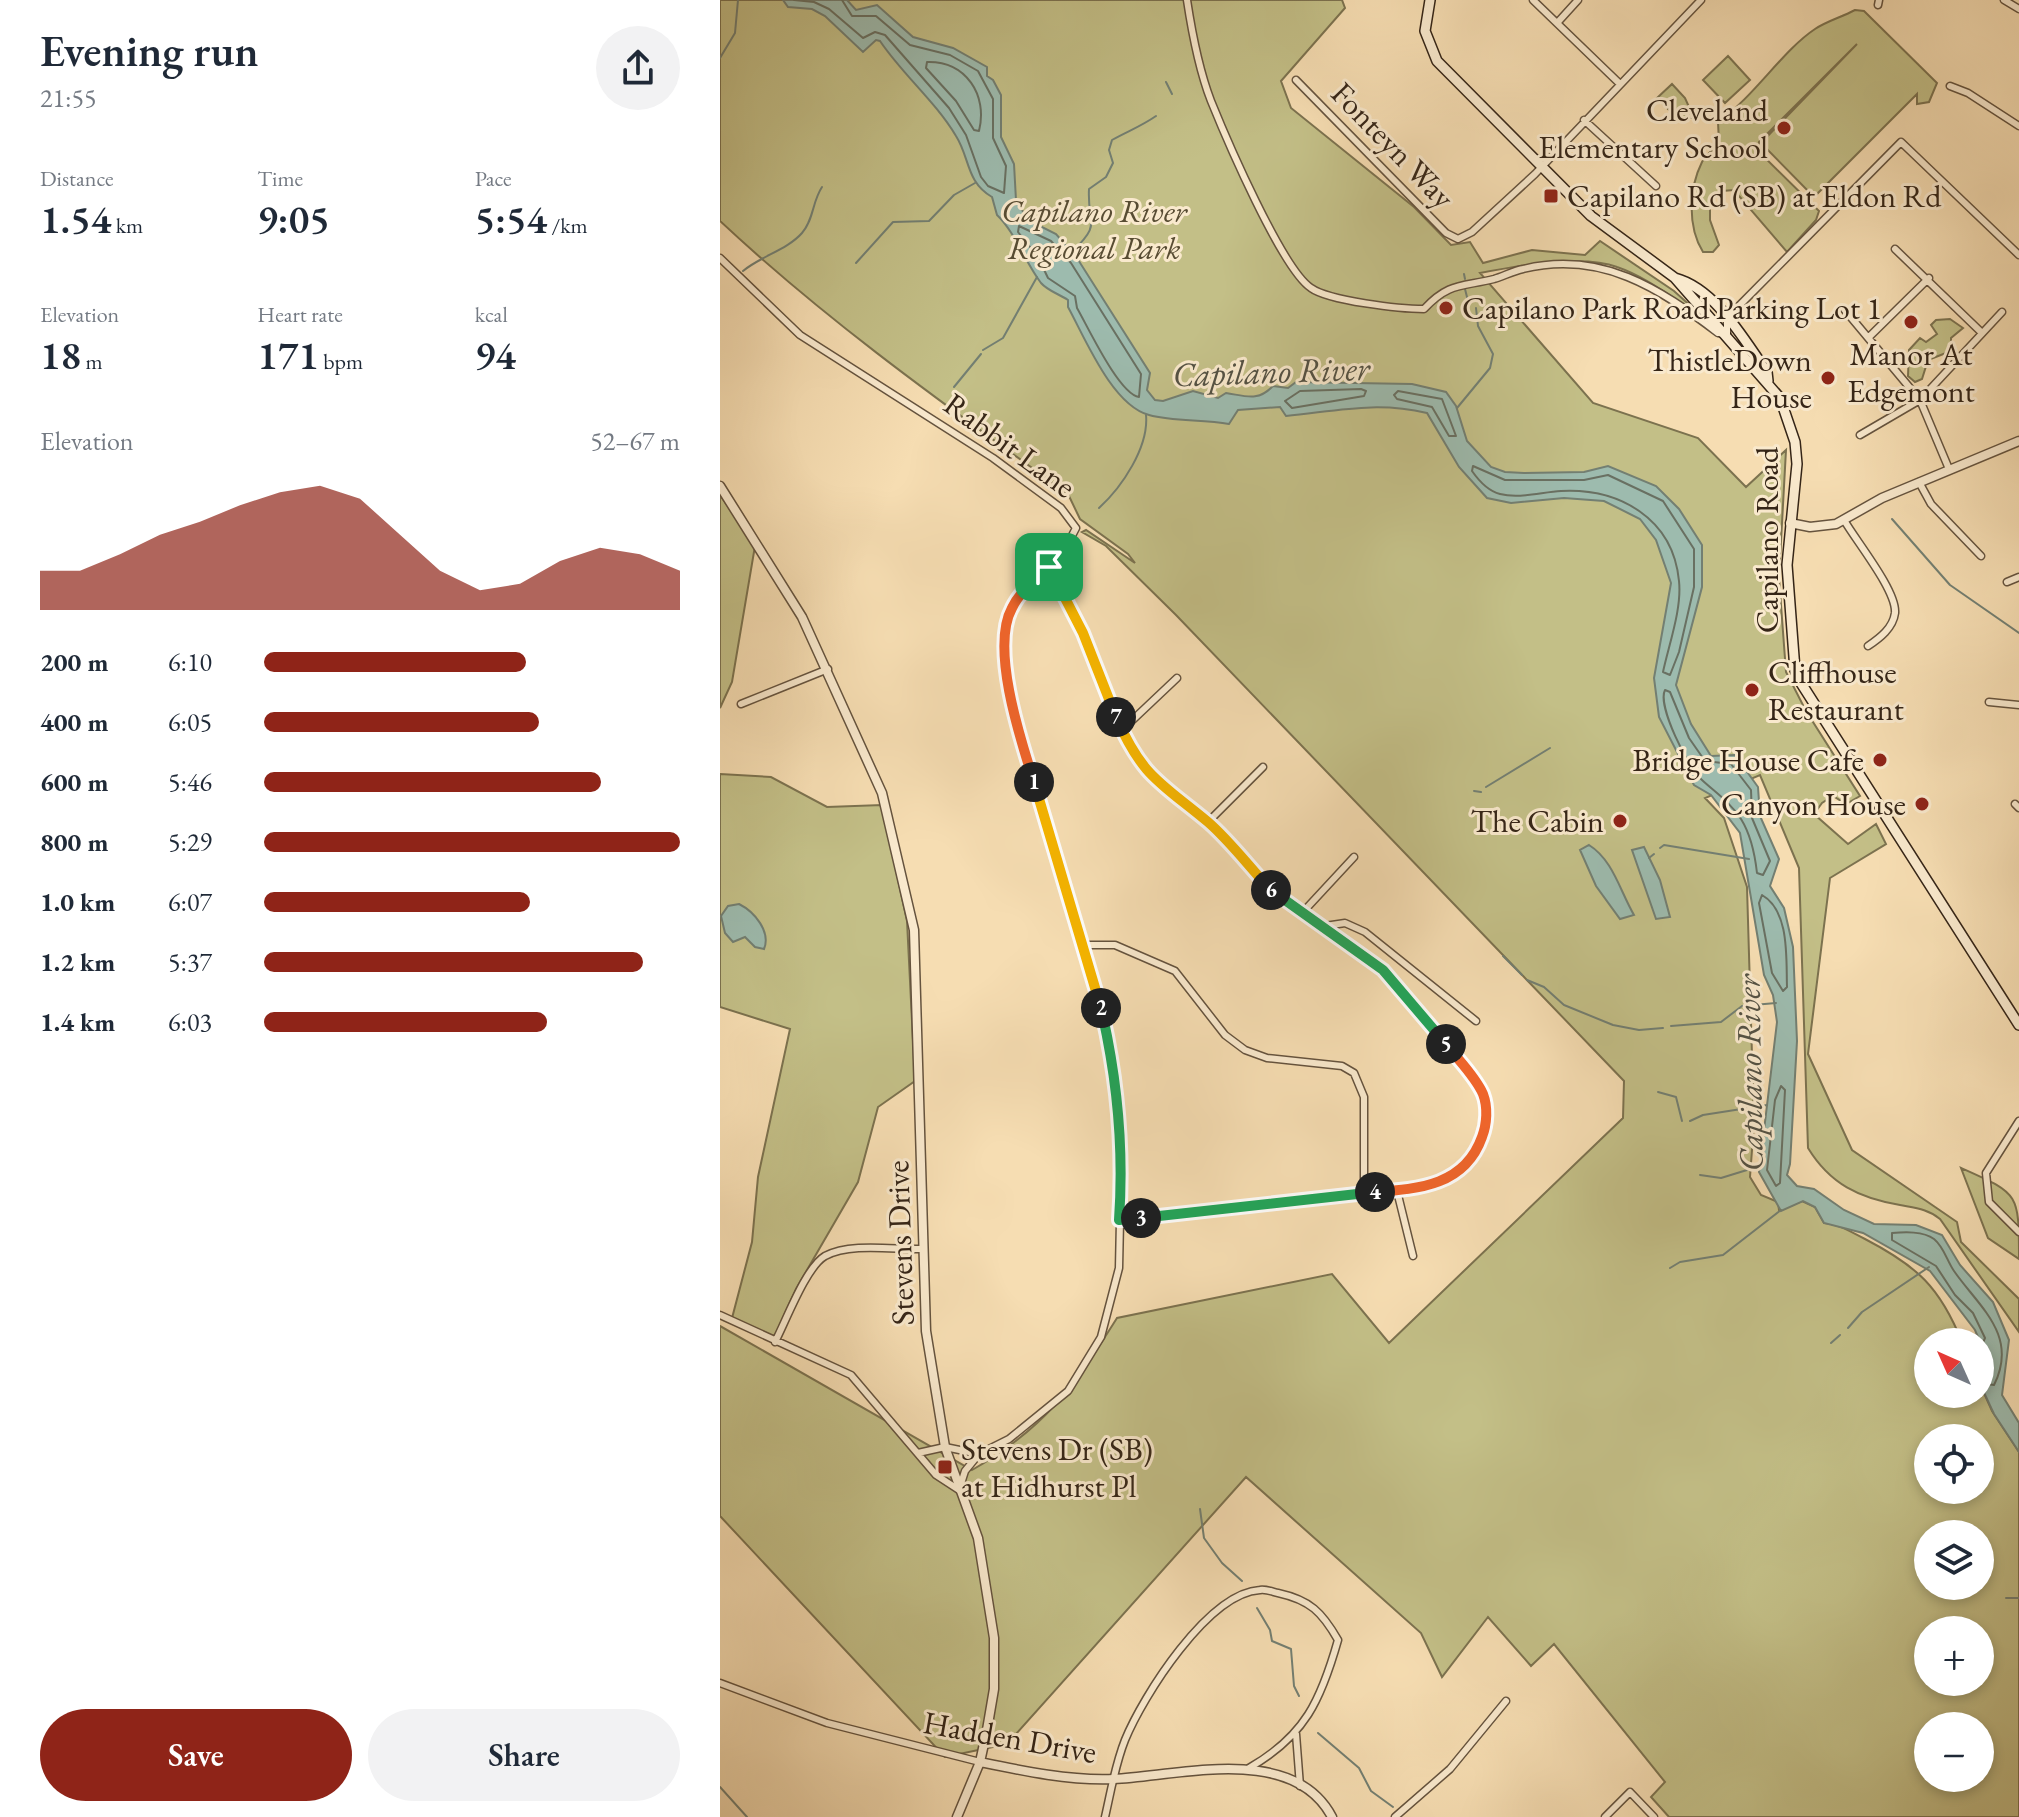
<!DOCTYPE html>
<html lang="en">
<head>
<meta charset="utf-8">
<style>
	:root { --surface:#fff; --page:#f2f2f3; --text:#1f2937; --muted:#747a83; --accent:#8f2418 }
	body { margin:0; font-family:"EB Garamond",serif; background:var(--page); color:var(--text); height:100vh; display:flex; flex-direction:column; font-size:30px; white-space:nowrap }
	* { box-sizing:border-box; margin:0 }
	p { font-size:26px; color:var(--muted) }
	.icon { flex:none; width:44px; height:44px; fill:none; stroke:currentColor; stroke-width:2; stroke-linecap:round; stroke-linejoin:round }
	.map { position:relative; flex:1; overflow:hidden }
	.drawer { display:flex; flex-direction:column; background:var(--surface); width:720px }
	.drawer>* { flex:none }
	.needle { width:52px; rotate:315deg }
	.controls { position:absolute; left:1194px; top:1328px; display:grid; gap:16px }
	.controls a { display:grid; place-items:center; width:80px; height:80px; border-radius:50%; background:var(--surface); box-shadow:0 4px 12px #0003; font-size:40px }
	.pin { position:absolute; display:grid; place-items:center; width:68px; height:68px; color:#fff; margin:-34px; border-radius:16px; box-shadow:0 4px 12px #0006 }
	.km { position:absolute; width:40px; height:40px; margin:-20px; border-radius:50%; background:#222; color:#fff; font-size:22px; line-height:40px; text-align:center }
	.round { display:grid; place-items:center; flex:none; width:84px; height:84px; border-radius:42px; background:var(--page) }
	.overview { display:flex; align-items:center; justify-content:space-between; height:136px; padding:0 40px }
	h1 { font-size:44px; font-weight:600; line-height:60px }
	.metrics { display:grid; grid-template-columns:repeat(3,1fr); gap:12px; height:136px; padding:8px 40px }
	.metrics div { display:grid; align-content:center }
	.metrics b { font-size:40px; font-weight:600 }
	.metrics small { font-size:22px; font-weight:400 }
	.metrics p { font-size:22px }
	.chart { height:224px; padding:16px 40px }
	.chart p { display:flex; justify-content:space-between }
	.chart svg { width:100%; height:144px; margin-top:8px; fill:var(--accent); opacity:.7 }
	.cta { display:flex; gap:16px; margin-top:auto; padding:16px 40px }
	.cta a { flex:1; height:92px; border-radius:48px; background:var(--accent); color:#fff; font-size:32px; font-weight:600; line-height:92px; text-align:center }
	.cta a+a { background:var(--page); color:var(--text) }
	ul { padding:0 40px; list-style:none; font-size:26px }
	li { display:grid; grid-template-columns:128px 96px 1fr; align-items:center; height:60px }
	li i { height:20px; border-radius:10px; background:var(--accent) }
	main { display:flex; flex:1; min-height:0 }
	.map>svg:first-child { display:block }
	.green { fill:#c3bf87; stroke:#7c724f; stroke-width:2; fill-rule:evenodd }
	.water { fill:#9dbbae; stroke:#737f72; stroke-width:2 }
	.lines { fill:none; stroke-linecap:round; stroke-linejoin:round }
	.shore { stroke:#697062; stroke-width:2 }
	.stream { stroke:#737f72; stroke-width:2 }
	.minor-casing { stroke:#65533e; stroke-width:9 }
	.tertiary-casing { stroke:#65533e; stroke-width:11 }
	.secondary-casing { stroke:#352517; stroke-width:12 }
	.minor { stroke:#f9e9cd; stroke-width:6 }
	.tertiary { stroke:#f9e9cd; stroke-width:8 }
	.secondary { stroke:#f9e9cd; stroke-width:9 }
	.split-1-casing { stroke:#fff; stroke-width:16 }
	.split-2-casing { stroke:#fff; stroke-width:16 }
	.split-3-casing { stroke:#fff; stroke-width:16 }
	.split-4-casing { stroke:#fff; stroke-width:16 }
	.split-5-casing { stroke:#fff; stroke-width:16 }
	.split-6-casing { stroke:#fff; stroke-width:16 }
	.split-7-casing { stroke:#fff; stroke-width:16 }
	.split-8-casing { stroke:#fff; stroke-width:16 }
	.split-1 { stroke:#f0652b; stroke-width:10 }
	.split-2 { stroke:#f5b400; stroke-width:10 }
	.split-3 { stroke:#22a559; stroke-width:10 }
	.split-4 { stroke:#22a559; stroke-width:10 }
	.split-5 { stroke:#f0652b; stroke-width:10 }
	.split-6 { stroke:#22a559; stroke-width:10 }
	.split-7 { stroke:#f5b400; stroke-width:10 }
	.split-8 { stroke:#f5b400; stroke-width:10 }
	.poi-dot { fill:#8f2418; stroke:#f9e9cd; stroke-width:3 }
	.labels { text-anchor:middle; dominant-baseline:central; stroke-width:6; stroke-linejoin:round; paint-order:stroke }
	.poi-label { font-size:32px; fill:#352517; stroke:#f9e9cd; text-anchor:end }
	.street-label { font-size:32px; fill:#352517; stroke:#f9e9cd }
	.park-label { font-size:32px; font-style:italic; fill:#584c33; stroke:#f9e9cd }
	.water-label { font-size:34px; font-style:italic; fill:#545244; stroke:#f9e9cd }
</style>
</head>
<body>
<main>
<section class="drawer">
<div class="overview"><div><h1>Evening run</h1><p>21:55</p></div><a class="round"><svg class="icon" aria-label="share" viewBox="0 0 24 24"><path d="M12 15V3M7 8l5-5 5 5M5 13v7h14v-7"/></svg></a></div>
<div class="metrics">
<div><p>Distance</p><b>1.54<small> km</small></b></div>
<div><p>Time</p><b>9:05</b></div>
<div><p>Pace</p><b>5:54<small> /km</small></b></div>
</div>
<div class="metrics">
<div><p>Elevation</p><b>18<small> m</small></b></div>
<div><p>Heart rate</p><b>171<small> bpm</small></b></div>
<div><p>kcal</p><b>94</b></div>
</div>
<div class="chart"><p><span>Elevation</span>52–67 m</p>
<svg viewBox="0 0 160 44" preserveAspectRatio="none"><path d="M0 44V32L10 32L20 27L30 21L40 17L50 12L60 8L70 6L80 10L90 21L100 32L110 38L120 36L130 29L140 25L150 27L160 32V44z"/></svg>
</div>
<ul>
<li><b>200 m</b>6:10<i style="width:63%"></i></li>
<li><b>400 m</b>6:05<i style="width:66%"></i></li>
<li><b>600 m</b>5:46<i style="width:81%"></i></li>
<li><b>800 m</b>5:29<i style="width:100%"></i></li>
<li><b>1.0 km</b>6:07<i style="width:64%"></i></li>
<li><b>1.2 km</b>5:37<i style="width:91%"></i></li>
<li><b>1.4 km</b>6:03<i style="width:68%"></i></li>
</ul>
<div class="cta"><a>Save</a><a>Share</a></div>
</section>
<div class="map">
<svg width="1299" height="1817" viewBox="0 0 1299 1817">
	<rect width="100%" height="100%" fill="#f6ddb2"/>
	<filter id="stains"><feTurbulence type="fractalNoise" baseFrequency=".0025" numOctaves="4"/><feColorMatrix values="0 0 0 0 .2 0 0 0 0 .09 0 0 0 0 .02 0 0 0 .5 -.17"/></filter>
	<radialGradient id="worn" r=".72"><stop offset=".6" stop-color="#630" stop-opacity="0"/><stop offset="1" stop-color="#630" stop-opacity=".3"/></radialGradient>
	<path class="green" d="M0 0H622L625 8 561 81 571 108 694 207 731 245 750 242 763 263 812 250 865 255 880 241 954 291 984 318C956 301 929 278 897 267 863 254 796 266 760 273L873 403 978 438 1026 487 1066 450 1059 578 1066 672 1086 711 1140 796 1126 804 1113 796 1102 803 1094 814 1128 844 1156 824 1166 844 1110 878 1088 1054 1132 1150 1237 1222 1241 1242 1299 1299V1332L1220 1219C1208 1209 1195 1208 1180 1205 1139 1198 1110 1184 1088 1148L1079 868 1040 775 985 798 1004 818 1027 887 1034 1123 1030 1177 1041 1195 1058 1202 1059 1210 1082 1201 1095 1207 1104 1223C1119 1224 1131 1232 1145 1239 1197 1266 1220 1287 1242 1342H1208V1394H1260V1384L1272 1411 1299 1452V1817H949L931 1797 945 1782 834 1644 811 1666 768 1617 722 1677 701 1633 526 1477 287 1744 225 1757 0 1516V1326L252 1470C325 1428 353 1388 397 1318L612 1274 669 1343 903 1118 904 1081 456 615 386 546 362 532 366 530 415 563 408 554 360 519 348 494C228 407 108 322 0 221ZM1208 1438H1260V1490H1208ZM1208 1534H1260V1586H1208ZM1208 1630H1260V1682H1208ZM1208 1726H1260V1778H1208Z
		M1135 10 1144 11 1217 83 1209 102 1197 104V94L1094 197 1041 143 1137 44 1039 142 1038 151 1099 211 1096 220 1067 252 1014 190 1002 191 990 202V220L999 245 993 252H983C967 226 969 188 982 162 985 156 994 149 999 143L998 122C1035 96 1062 51 1095 29 1107 21 1122 17 1135 10Z
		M1008 56 1030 80 1005 103 983 80Z
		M952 84 965 98 974 118H957L937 98Z
		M1230 319 1243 328 1231 338V351L1208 360 1202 379 1195 382 1188 376 1189 350 1200 338 1206 342 1217 334 1211 325 1216 320Z
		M0 495 35 546 12 682 0 708Z
		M0 774 51 777 107 807 162 805 187 921 195 1081 158 1107 138 1182 76 1289 54 1338 11 1322 32 1242 38 1177 70 1029 0 1007Z
		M1241 1168C1299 1194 1299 1192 1299 1259L1268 1238Z"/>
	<path class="water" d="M63 0H127L136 10 157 5 193 37 233 48 267 67V76L273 80 281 95V137L294 164 296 200 308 220 336 234 357 258 430 373 427 390 435 400 443 401 473 391 498 398 506 393C526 396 538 402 553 386L568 388 576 382 692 384 726 392 736 406 747 441 771 467 785 472 804 473 864 472 888 466 936 486 959 509 982 545V587L956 685 971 724 991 756 1015 755 1038 787 1040 816 1059 859 1050 886 1064 908 1073 947 1077 1041 1070 1164 1067 1175 1077 1186 1094 1189 1124 1210 1154 1224 1196 1225 1222 1235 1240 1265 1273 1302 1289 1340 1282 1395 1299 1423V1452L1274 1414 1260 1384V1342L1255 1330 1210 1271 1143 1233 1104 1223 1095 1207 1083 1201 1061 1211 1039 1172 1057 1022 1053 995 1044 975 1020 833 991 795 974 785 939 717 934 678 951 583 936 540 920 519 884 501 844 498 791 503 767 498 739 467 707 413C656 401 617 411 566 416L560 407 518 410 509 424C483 419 454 422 429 415 392 405 365 338 348 307V300C339 294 328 291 321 283 305 262 295 232 277 215L272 197C246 182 250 158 236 136 215 101 183 75 160 41L156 40 143 52 105 16 92 9 68 7Z
		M869 845C893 860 900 891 914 915L900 919 876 886 860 850Z
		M924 847 940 880 950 917 936 919 912 850Z
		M19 904C35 912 51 932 44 949L35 947 25 937 13 942 5 933 1 916 8 906Z"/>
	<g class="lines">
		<path class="shore" d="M74 0 94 2 109 9 143 38 155 32 165 35 229 108 246 135 261 177 268 186 284 193 286 166 273 138V99L258 71 230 55 190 45 156 16H132L122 0
			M207 62C246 61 268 95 259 131L254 130 236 101 206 68Z
			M299 226 331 241 351 263 421 374 419 397C399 394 368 327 357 308L355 296 328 278 318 257 298 232Z
			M641 389 646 391 644 396 572 408 565 401 580 391Z
			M678 391 722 399 736 436H729L712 407 677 399 674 395Z
			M753 466 785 480H864L888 475 943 501 974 549V587L959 652 950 675 943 672C949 644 962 609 959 581 953 518 899 488 841 491 822 492 799 499 780 494 768 491 759 481 752 471Z
			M945 690 950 692 969 738 985 761 1011 764 1031 790 1032 818 1050 861 1043 875 1037 873C1035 855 1031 835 1021 819 1010 802 996 793 982 780 968 768 937 705 945 690Z
			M1042 895C1070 911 1066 959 1067 987L1063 991 1052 973 1039 903Z
			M1061 1086 1065 1090 1060 1183 1056 1186 1047 1170 1055 1100Z
			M1260 1349 1265 1338 1253 1313 1235 1295 1216 1266 1172 1240V1233C1185 1232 1203 1231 1214 1239 1224 1247 1227 1261 1234 1271 1259 1307 1299 1335 1274 1385L1260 1383"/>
		<path class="stream" d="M0 58 15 33 18 0
			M446 82 452 94
			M351 253C383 222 367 226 369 189L386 177 393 163 389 150 392 140C408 131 420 127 436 116
			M136 263 173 222 209 221 234 195 255 183
			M23 271C41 256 67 250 82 233 94 219 92 202 102 187
			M744 274 745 279
			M745 289 748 301
			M263 350 283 338 317 277
			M234 387 261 354
			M737 408 770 368 773 354 758 326 756 308
			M379 508C402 487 429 447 426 415
			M1172 519 1230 585 1299 633
			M766 787 830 748
			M754 791 761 792
			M940 848 944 845 1029 859
			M929 858 934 854
			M783 956 802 975
			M807 980 824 987 844 1005 893 1025 919 1030 943 1028
			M951 1026 1001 1022 1022 1006 1056 1003
			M938 1092 956 1097 962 1121
			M970 1121 983 1115 1047 1105
			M980 1175 1001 1178 1040 1166
			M950 1268 960 1262 1003 1255 1061 1210
			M1128 1328 1142 1312 1209 1267
			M1111 1343 1120 1335
			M480 1509 484 1538 502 1563 522 1581
			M1286 1598H1299
			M537 1608 550 1630 552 1641 571 1649 574 1686 579 1696
			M598 1733 639 1768 651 1791 673 1807
			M0 1787 27 1817"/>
		<defs>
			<path id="minor" d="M467 0C472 33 479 70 491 101 506 138 562 269 591 288 609 301 681 309 704 309 729 282 742 287 774 279 784 276 793 271 803 269 881 250 939 288 998 333L1007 334V318L1181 142 1299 255
				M813 0 900 84
				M1284 0 1299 9
				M1158 5 1159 0
				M838 22 858 0
				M576 80 726 233 738 239 752 232 815 174 981 0
				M1230 86 1248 93 1299 126
				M864 120 936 186
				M1175 249 1261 332
				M0 258 80 335 273 458 341 508 356 528 343 553 297 599 285 631 291 705 371 966 392 1057 401 1173 399 1268 381 1337 348 1391 289 1439 259 1454 225 1447 198 1453
				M1124 309 1200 400 1282 312
				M1150 336 1209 278
				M1140 435 1200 400 1229 469
				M1199 482 1211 504 1261 556
				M1124 520C1136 541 1177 591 1175 613 1173 628 1160 638 1148 646
				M329 567C373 626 377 710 424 768 442 791 467 804 488 823 514 845 532 877 559 897 593 923 632 940 663 970 685 991 756 1071 764 1098 776 1137 745 1175 710 1186L399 1220
				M1287 582 1299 577
				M1269 702 1299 705
				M21 704 108 669
				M402 730 457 678
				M1295 804 1299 808
				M488 822 543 767
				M583 912 634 857
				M605 926 625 923 645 932 756 1021
				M363 945H395L455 971 505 1035 525 1050 547 1058 622 1066 634 1073 644 1097V1192
				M1299 1121 1266 1173 1269 1202 1299 1232
				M677 1191 693 1256
				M0 1315 131 1375 216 1475 239 1490 245 1471 259 1454
				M55 1342C66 1321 86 1267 105 1256 131 1242 175 1250 204 1249
				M0 1683 107 1723 260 1762
				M576 1734 580 1786
				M385 1817C391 1791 395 1765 405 1740 423 1696 488 1593 540 1590 546 1589 553 1592 558 1593 590 1600 602 1612 618 1640 601 1700 585 1736 529 1768
				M675 1817 730 1769 786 1701
				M885 1817 910 1792 934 1817"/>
			<path id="tertiary" d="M0 486 82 617 162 793 194 930 206 1331 225 1447 258 1538 274 1638V1689L267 1730 260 1762 237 1817
				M1070 523 1090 527 1116 524 1162 498 1299 441
				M260 1762C303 1771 350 1781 394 1779 459 1776 573 1743 612 1817"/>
			<path id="secondary" d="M710 0 705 31 717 61 871 216 955 278 1060 398 1075 442 1077 464 1067 565 1075 670 1081 683 1299 1025
				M955 278C996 289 1024 340 1047 372L1048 381"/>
		</defs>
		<use href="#minor" class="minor-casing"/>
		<use href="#tertiary" class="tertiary-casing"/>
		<use href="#secondary" class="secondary-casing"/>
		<use href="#minor" class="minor"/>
		<use href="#tertiary" class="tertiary"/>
		<use href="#secondary" class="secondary"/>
	</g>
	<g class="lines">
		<defs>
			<path id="split-1" d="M314 782C301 741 270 648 292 608 300 591 316 579 329 567"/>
			<path id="split-2" d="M314 782 381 1008"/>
			<path id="split-3" d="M381 1008C397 1077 404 1149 399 1220L421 1218"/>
			<path id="split-4" d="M421 1218 655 1192"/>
			<path id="split-5" d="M655 1192C700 1189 745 1185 762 1137 767 1124 768 1107 763 1094 755 1076 738 1060 726 1044"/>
			<path id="split-6" d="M551 890 663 970 726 1044"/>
			<path id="split-7" d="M396 717C423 778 440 782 488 822 511 842 530 868 551 890"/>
			<path id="split-8" d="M329 567 363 633 396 717"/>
		</defs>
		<use href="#split-1" class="split-1-casing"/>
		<use href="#split-2" class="split-2-casing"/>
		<use href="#split-3" class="split-3-casing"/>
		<use href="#split-4" class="split-4-casing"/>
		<use href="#split-5" class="split-5-casing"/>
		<use href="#split-6" class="split-6-casing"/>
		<use href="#split-7" class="split-7-casing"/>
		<use href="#split-8" class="split-8-casing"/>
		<use href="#split-1" class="split-1"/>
		<use href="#split-2" class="split-2"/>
		<use href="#split-3" class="split-3"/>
		<use href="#split-4" class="split-4"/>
		<use href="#split-5" class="split-5"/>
		<use href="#split-6" class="split-6"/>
		<use href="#split-7" class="split-7"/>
		<use href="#split-8" class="split-8"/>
	</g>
	<g class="poi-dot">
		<circle cx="1064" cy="128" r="8"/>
		<rect x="823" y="188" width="16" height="16" rx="4"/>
		<circle cx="726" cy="308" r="8"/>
		<circle cx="1191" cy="322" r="8"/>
		<circle cx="1108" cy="378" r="8"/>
		<circle cx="1032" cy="690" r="8"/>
		<circle cx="1160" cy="760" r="8"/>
		<circle cx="1202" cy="804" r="8"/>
		<circle cx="900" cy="821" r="8"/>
		<rect x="217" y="1459" width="16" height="16" rx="4"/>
	</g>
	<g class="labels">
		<g class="poi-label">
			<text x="1048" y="110">Cleveland<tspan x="1048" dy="37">Elementary School</tspan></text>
			<text x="847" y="196" text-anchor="start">Capilano Rd (SB) at Eldon Rd</text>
			<text x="742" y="308" text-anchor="start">Capilano Park Road Parking Lot 1</text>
			<text x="1191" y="354" text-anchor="middle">Manor At<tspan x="1191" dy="37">Edgemont</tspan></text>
			<text x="1092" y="360">ThistleDown<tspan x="1092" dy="37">House</tspan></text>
			<text x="1048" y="672" text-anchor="start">Cliffhouse<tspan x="1048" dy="37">Restaurant</tspan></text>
			<text x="1144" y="760">Bridge House Cafe</text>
			<text x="1186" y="804">Canyon House</text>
			<text x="884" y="821">The Cabin</text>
			<text x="241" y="1449" text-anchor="start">Stevens Dr (SB)<tspan x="241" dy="37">at Hidhurst Pl</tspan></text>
		</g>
		<g class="street-label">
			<text transform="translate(673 145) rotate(46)">Fonteyn Way</text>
			<text transform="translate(290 445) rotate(36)">Rabbit Lane</text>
			<text transform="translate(1047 540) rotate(-90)">Capilano Road</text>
			<text transform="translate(180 1243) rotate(-92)">Stevens Drive</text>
			<text transform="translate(290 1737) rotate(10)">Hadden Drive</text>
		</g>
		<g class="park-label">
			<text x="374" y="211">Capilano River<tspan x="374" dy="37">Regional Park</tspan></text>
		</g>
		<g class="water-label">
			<text transform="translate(551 371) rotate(-2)">Capilano River</text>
			<text transform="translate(1029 1073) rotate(-91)">Capilano River</text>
		</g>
	</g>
	<rect width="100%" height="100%" filter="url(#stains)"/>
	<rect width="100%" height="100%" fill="url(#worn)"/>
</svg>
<div class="controls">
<a><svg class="needle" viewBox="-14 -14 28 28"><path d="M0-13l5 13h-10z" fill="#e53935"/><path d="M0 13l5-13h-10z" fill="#747a83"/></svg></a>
<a><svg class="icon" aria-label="locate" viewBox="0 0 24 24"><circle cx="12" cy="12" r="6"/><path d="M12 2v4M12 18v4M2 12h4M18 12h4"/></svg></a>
<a><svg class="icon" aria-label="layers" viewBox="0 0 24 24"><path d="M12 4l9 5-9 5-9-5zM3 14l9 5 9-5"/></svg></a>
<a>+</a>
<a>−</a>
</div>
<div class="pin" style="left:329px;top:567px;background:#1e9e55"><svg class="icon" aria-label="arrive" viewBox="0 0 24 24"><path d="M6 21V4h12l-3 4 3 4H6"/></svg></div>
<b class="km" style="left:314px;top:782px">1</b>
<b class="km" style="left:381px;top:1008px">2</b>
<b class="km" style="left:421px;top:1218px">3</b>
<b class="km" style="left:655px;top:1192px">4</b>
<b class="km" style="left:726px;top:1044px">5</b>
<b class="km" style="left:551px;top:890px">6</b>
<b class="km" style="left:396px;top:717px">7</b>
</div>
</main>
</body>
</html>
